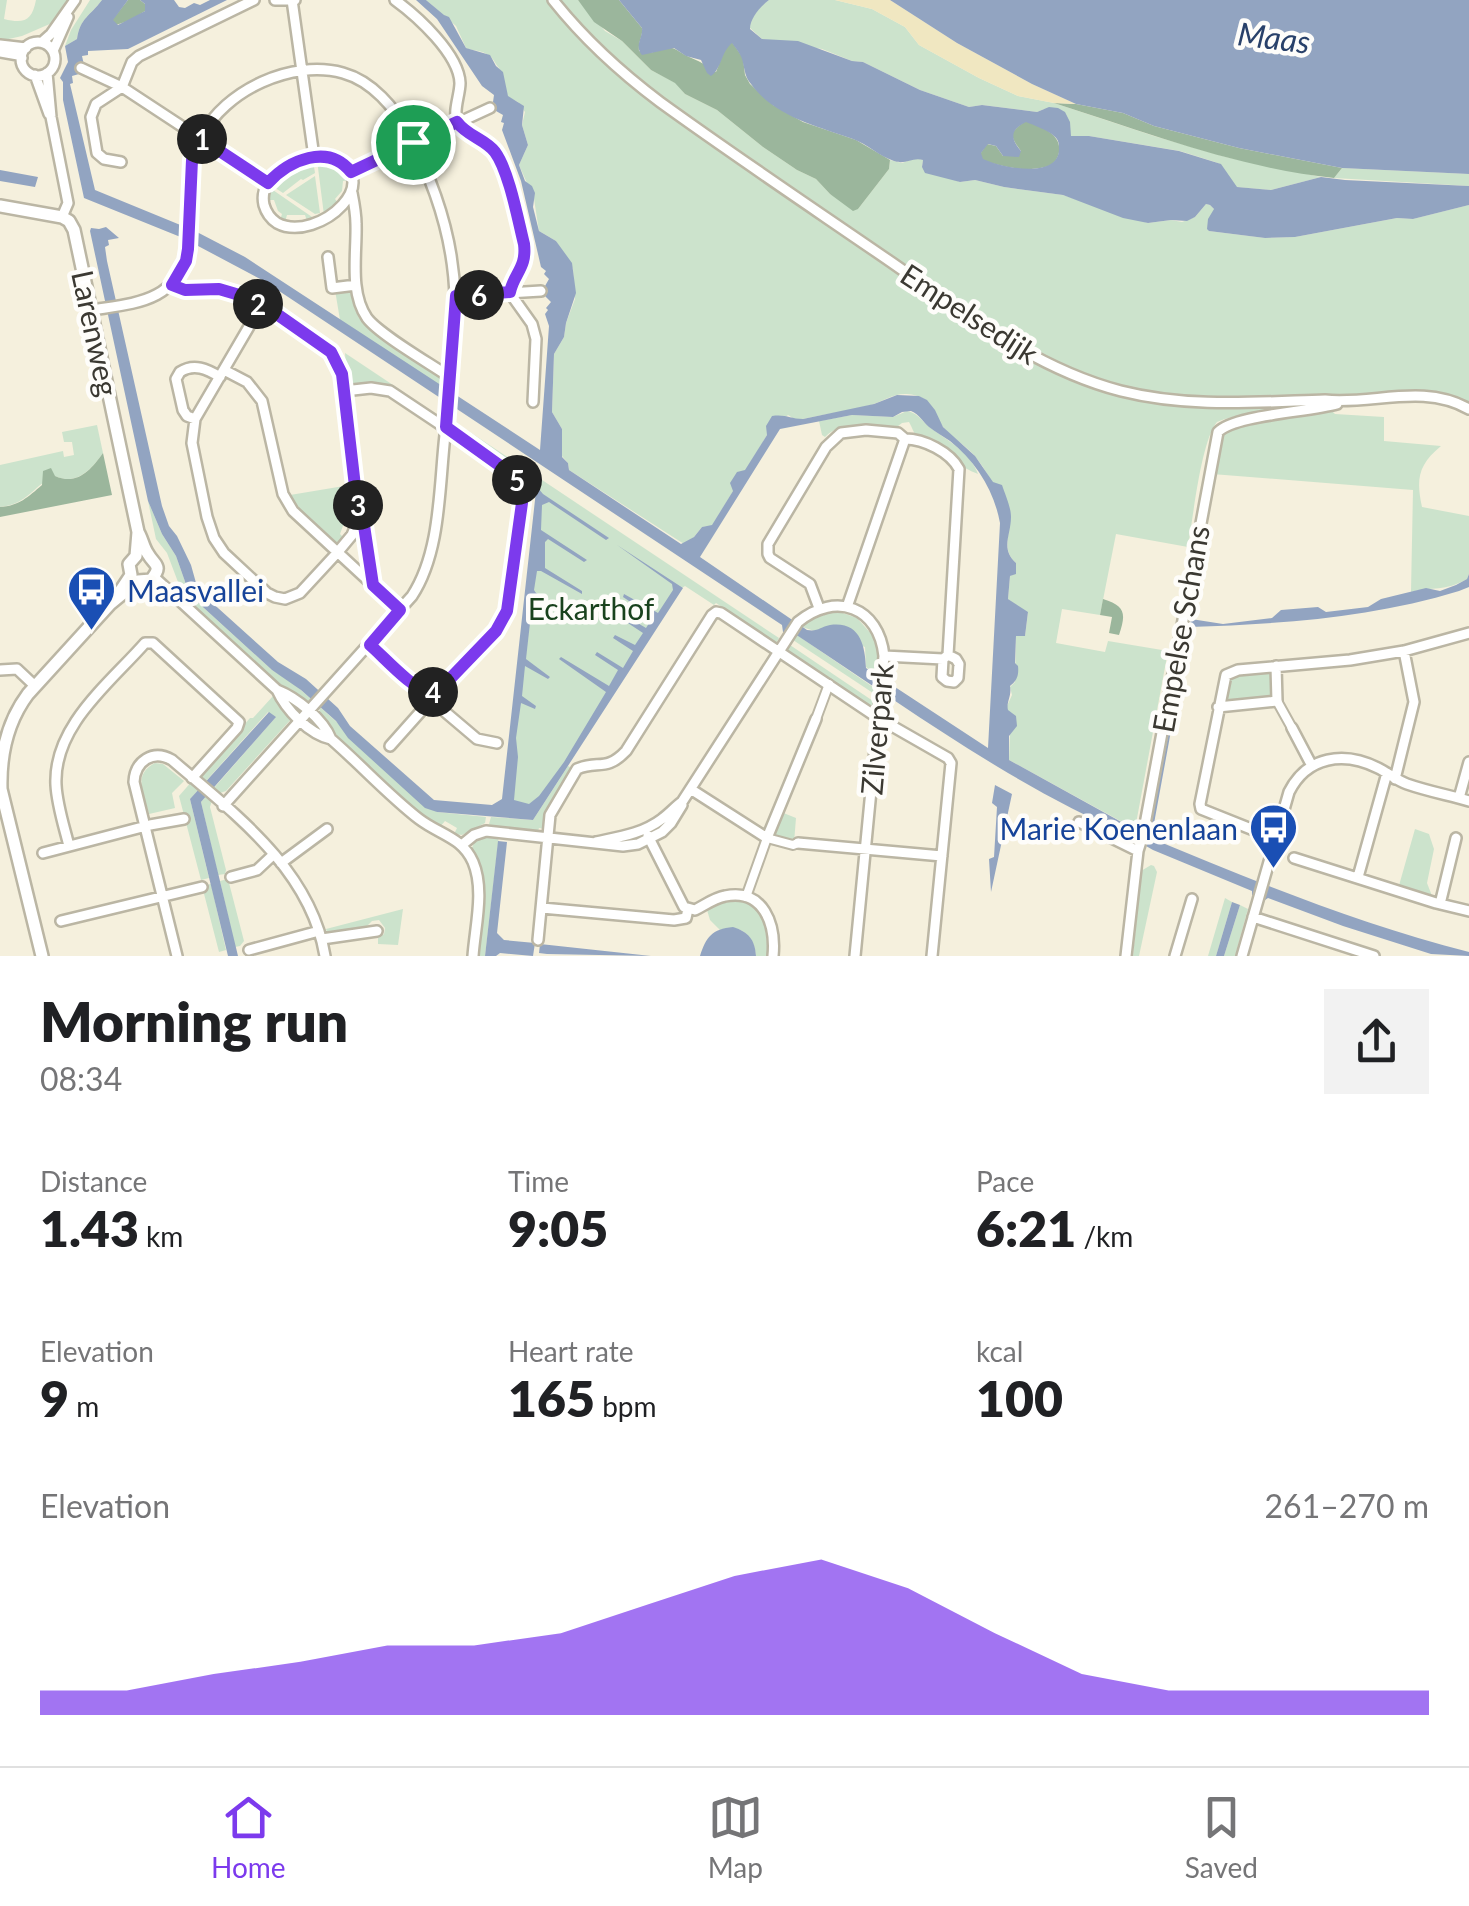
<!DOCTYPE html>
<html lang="en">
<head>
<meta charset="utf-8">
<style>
	:root { --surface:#fff; --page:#f2f2f2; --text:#202124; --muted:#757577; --line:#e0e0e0; --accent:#7c3aed }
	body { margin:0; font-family:Lato,sans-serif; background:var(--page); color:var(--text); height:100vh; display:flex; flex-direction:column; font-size:38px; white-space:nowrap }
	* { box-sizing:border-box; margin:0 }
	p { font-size:32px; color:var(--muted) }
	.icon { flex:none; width:55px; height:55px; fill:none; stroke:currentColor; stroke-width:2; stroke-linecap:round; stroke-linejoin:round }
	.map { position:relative; height:956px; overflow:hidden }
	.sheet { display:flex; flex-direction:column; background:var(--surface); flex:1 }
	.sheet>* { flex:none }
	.pin { position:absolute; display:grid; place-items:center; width:85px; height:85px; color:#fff; margin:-42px; border:5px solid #fff; border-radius:50%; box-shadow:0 2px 10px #0007 }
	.km { position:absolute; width:50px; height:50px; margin:-25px; border-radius:50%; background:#222; color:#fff; font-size:28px; line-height:50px; text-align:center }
	.round { display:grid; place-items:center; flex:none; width:105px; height:105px; border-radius:0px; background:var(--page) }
	.overview { display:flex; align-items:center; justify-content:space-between; height:170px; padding:0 40px }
	h1 { font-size:55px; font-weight:800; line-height:75px }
	.figures { display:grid; grid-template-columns:repeat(3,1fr); gap:15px; height:170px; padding:10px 40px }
	.figures div { display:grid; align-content:center }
	.figures b { font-size:50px; font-weight:800 }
	.figures small { font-size:28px; font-weight:400 }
	.figures p { font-size:28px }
	.chart { height:280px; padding:20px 40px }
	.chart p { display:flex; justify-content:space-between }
	.chart svg { width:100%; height:180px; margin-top:10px; fill:var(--accent); opacity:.7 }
	.tab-bar { display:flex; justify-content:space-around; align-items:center; height:140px; border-top:2px solid var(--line); background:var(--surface); font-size:28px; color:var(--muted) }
	.tab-bar a { display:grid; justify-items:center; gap:5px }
	.tab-bar .active { color:var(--accent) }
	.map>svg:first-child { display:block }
	.green { fill:#cce3cc; fill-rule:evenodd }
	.forest { fill:#9bb69c }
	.sand { fill:#f0e7c1 }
	.water { fill:#92a4c1; fill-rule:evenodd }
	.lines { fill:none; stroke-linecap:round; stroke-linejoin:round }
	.pedestrian-casing { stroke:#bbb6a4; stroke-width:12 }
	.minor-casing { stroke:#bbb6a4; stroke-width:14 }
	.tertiary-casing { stroke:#bbb6a4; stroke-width:16 }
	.pedestrian { stroke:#fff; stroke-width:8 }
	.minor { stroke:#fff; stroke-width:9 }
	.tertiary { stroke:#fff; stroke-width:11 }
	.route-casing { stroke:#fff; stroke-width:20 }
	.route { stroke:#7c3aed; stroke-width:12 }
	.labels { text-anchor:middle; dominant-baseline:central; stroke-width:9; stroke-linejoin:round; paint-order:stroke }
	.street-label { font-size:30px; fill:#3b3932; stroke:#fefdfa }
	.transit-label { font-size:30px; fill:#164399; stroke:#fefdfa; text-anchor:start }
	.park-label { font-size:30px; fill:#19421d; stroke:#fefdfa }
	.water-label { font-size:32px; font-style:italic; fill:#29416a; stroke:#fefdfa }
</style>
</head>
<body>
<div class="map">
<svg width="1469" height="956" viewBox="0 0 1469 956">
	<rect width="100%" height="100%" fill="#f5f0dd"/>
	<path class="green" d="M0 0H7L4 19C24 24 32 21 36 0H71L59 20 22 36 0 41Z
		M90 0H102C90 16 80 18 77 39L65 46 71 30Z
		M426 0H549L606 60 1007 345 1133 396 1315 403C1286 418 1248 408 1217 422 1201 441 1193 518 1188 547L1116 534 1100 615 1062 609 1056 643 1105 652 1108 641 1168 651 1135 829 1009 760 1010 733 1007 706 1012 695 1010 687 1015 682 1016 636H1025L1028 613 1008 599 1010 576 1016 573V563C999 547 1014 534 1006 514 997 492 988 471 973 454 964 444 952 438 944 428 931 412 934 396 907 394 894 393 883 401 871 405 849 411 825 414 803 419H794L788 415 767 435 712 526 702 527 694 537 684 544 569 470 568 463 561 455 562 429 552 412 554 354 564 337 566 323 575 299 573 269 556 241 539 231 534 199 519 165 528 145 522 125 525 112 518 102 508 97 499 68C495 64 494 58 488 55 482 50 473 51 466 48L456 26Z
		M556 0H578L605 31 622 41 651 70 676 83 685 94 717 110 763 147 797 170 816 179 830 194 858 209 889 169 890 160 902 163 916 158 923 160 922 167 960 182 975 180 1004 187 1063 195 1148 223 1171 220 1182 222 1195 217 1206 204 1210 205 1214 209 1209 231 1265 238 1295 237 1397 218 1413 219 1469 205V406L1411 392 1222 400 1190 399 1130 390 1067 369 1009 339 970 313 664 102 622 69Z
		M769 0H835L872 9 905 27 919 45 979 78 1018 96 1054 103 1154 136 1226 157 1321 177 1271 190 1236 187 1220 164 1215 162 1180 151 1089 136H1071L1069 129 1044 109 1037 112 982 105 969 107 920 90 863 62 852 61 822 49 762 39 750 28C750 18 760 6 769 0Z
		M323 159V165L334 167 341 175 346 173 349 180 343 181 342 191 335 199 339 204 324 215 317 160Z
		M313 160 315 173 303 180 301 179 283 193 272 186 283 174 287 178 303 169 302 164Z
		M1342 168 1469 174V186L1334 178Z
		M315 176 320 213 315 214 286 195Z
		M270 188 315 219 307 221 305 215H287L285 222 280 220 282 214 278 211 274 200H267Z
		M349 289 352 291 354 307 359 318 444 376 446 379 445 389 340 320 335 290Z
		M345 353 405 393 347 382Z
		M907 411C920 414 922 422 932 429 949 441 971 454 978 474 965 469 925 447 917 437 913 432 912 427 909 422L902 423 893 430C872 426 841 420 825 437L822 435 819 421 852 415 893 417Z
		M1332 411 1335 414 1384 417V441L1441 446C1418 465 1416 479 1422 507L1469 516V574L1467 579C1444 592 1434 586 1411 592L1413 490 1212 474 1222 431 1246 422Z
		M452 420 779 638 776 643 716 603 714 605 685 586 682 588 531 816 503 813 538 492C526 484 519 473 508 465 489 450 462 440 452 420Z
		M97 425 103 453C91 470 76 486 55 476 33 485 29 504 0 507V465L63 451 64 457 74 455 72 442H64L62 432Z
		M350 485 352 494 347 495 348 512 340 534 343 537 338 542H333L302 513 290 495Z
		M148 501 162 534 176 556 188 590 193 598 272 670 292 682 312 700 310 701C283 698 198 611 173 588L178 582 167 553 156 539Z
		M840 612 857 618 874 637 880 665 876 695 790 638C799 627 808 619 822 614L824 616V613ZM802 627 865 647 866 667 875 674 878 670 875 691 873 687 797 635Z
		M787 643 876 703 875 709 785 649Z
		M1273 671 1274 699 1223 703 1228 679 1236 674Z
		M273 696 294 716 226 791 220 793 214 788 275 718 268 712 206 781 202 777V773L250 718H253Z
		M320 707 437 812 486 817 485 823 462 835 454 834 457 828 445 821 439 828 429 822 342 743 328 722 319 714Z
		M155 763 163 764 184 781 172 793 175 808 149 814C144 793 132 775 155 763Z
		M568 766 574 769 546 829 539 828 538 831 492 826 489 824 491 817 533 820Z
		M193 780 201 787 190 799 209 878 201 880 179 796Z
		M209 793 213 797 210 807 226 870 225 874 218 875 201 802Z
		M781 812 796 818 794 843 771 837Z
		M1415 829 1429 834 1434 849 1427 883 1434 901 1398 889Z
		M488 835H499L485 956H476L483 890 481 867 472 848 476 838Z
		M1151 865 1154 866 1157 872 1139 956H1133L1141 871Z
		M228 879 244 941 240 946 235 947 220 881Z
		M211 884 226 950 219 952 202 886Z
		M1225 898 1232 902 1216 956H1208Z
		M734 899C763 902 771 930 767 956H756C754 935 741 924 720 930L710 920 707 910 715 904Z
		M1240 905 1248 909 1235 956H1224Z
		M403 909 398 945 378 944V938L384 934 385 928 379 920 372 921 366 927 327 932 326 929Z"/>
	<path class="forest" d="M128 0H140L145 4V11L131 20 116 25 112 20Z
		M578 0H619L642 28C643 37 638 41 639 51 655 57 659 46 672 48 677 49 682 54 687 56 700 62 704 63 716 72L725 49 732 42 743 58 745 75 750 84 773 105 803 122 856 140 890 160 889 169 858 209 853 211 830 194 816 179 797 170 763 147 717 110 685 94 675 83 651 70 622 41 594 22Z
		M1054 103 1076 104 1123 113 1154 126 1239 148 1342 168 1334 178C1238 168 1145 132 1054 103Z
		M1026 121C1035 124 1048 129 1054 136 1064 146 1059 165 1045 167 1023 172 1003 167 982 160L980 154 987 144 996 146 1003 156 1021 151C1009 135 1009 132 1026 121Z
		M103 453 112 495 0 517V507C19 506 28 497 42 485L43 471 51 468 55 476C77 486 91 470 103 453Z
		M1103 599C1126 606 1126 614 1119 635L1109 633 1112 617 1100 615Z"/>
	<path class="sand" d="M835 0H890L957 43 1032 84 1076 104 1054 103 1018 96 979 78 919 45 905 27 872 9Z"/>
	<path class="water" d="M102 0H128L113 20 118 25 145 11V4L140 0H174L179 7 185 8 194 3 200 5 210 0H227L128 49 88 51V55L82 56 84 65 80 66 79 74 72 76 73 83 70 84 95 190 195 231 245 257 540 450 549 326 545 314 548 310 546 308 551 302 545 296 548 291 545 286 549 279 544 274 546 271 541 267 521 181 502 130 504 123 501 122 503 115 496 111V105L493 102 494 95 482 86 437 19 416 0H426L444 15 449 17 466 48 490 55 496 66 503 72 508 96 524 106 522 125 528 145 519 165 525 181 532 186 535 193 533 207 539 231 556 241 572 263 576 293 566 323 564 337 554 354 552 412 562 429V457L568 463 569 470 681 544 694 537 702 527 712 525 733 491 730 483 737 472 745 470 767 435 766 426 772 416C786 414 790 419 803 419L874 404 897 395 919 396 927 400 935 410 943 427 975 456 993 482 1002 485C1005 494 1011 507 1011 517 1011 535 1000 549 1016 563V574L1010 576 1008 599 1028 612 1025 636H1016L1015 663 1018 666C1019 675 1017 681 1010 686 1012 696 1006 702 1008 710L1016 716 1017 726 1009 736V760L1134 829V834L1128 836C1084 815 1041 793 998 767 930 726 865 680 798 636L783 632 782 625 264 281 183 238 84 198 63 100V82L60 78 68 62 65 46 77 39C80 18 90 16 102 0ZM911 411C920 415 922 421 929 427 935 432 943 436 950 441 976 462 994 490 1000 523L988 748 866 668C865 645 860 621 830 625 820 627 818 632 807 630L700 557 780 429 852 415 893 417 902 412Z
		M619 0H769C761 6 750 18 750 29L762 39 798 41 852 61 863 62 920 90 969 107 982 105 1037 112 1049 107 1058 108 1065 112 1070 122 1071 136H1089L1179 151 1221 164 1237 187 1271 190 1321 177 1345 180 1469 186V205L1413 219 1397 218 1295 237 1265 238 1209 231 1207 229 1208 219 1214 209 1210 205 1206 204 1195 217 1187 221 1171 220 1148 223 1123 218 1063 195 1004 187 975 180 960 182 925 173 922 167 923 160C912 157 906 165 894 161 879 156 867 144 853 139 817 126 775 117 751 84 745 77 745 71 743 63 742 55 736 49 732 43 721 52 722 68 711 76L707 73 701 60 686 56 674 48 642 55C634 46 643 38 642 28ZM1026 122C1033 125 1048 130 1054 136 1059 140 1059 144 1059 150 1057 180 1000 167 983 159L981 153 988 144 996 146 1003 156 1019 157 1021 151C1010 138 1010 130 1026 122Z
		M890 0H1469V174L1342 168 1239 148 1154 126 1123 113 1076 104 1032 84 957 43Z
		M0 170 38 177 35 187 0 181Z
		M106 227 119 238 108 240 109 245 105 247 107 261 162 506 169 526 177 536 191 565 198 590 278 662 306 679 338 708 350 726 434 800 492 805 502 799 536 491 538 488 543 494 609 538 606 540 549 502 542 505 541 530 587 560 584 562 548 539 545 542V568L582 591V594L541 571H537L534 590 536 593 575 619V621L533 596 526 659 550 677 548 679 525 666 522 696 536 706 535 709 521 703 516 738 518 757 514 800 529 804 539 796 564 762 606 692 559 659 561 657 609 686 618 670 595 655 597 652 623 668 633 651 613 638 615 635 635 645 643 633 602 606V602L646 628 653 617 623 597 624 594 658 613 673 590 672 584 617 545 683 588 533 820 437 812 425 808 348 738 336 721 301 690 272 670 193 598 188 590 176 556 162 534 148 501 90 231 91 228 99 229Z
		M1469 574V587L1459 591C1371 618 1281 624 1190 627L1153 829 1150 828 1191 619 1223 624 1272 618 1281 610 1318 607 1326 612 1368 607 1381 599 1426 588 1440 591 1456 585 1467 579Z
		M269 712 276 717 201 802 238 956H228L190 799Z
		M995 785 1012 794 991 892 989 859 994 857 997 807 992 803Z
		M1148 837C1254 881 1358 924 1469 952V956L1431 954 1343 926 1268 898 1265 900 1252 895V891L1153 850 1146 846Z
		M498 841 507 842 497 933 504 940 535 943 533 956 500 953 496 956H485Z
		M1232 902 1240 905 1224 956H1216Z
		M733 927C749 932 755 940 756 956H700C706 937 712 929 733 927Z
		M540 944 651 956 547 954 539 953Z"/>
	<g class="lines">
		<defs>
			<path id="pedestrian" d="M358 512 363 519 373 585
				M1277 701 1292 728
				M816 719 829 684
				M746 897 767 838 793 845 798 843"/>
			<path id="minor" d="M275 0H295
				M292 0 314 157
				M395 0C417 16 459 54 460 83 460 95 453 110 457 121 462 136 484 139 493 150 508 168 518 221 525 245 527 268 514 273 510 293L532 324 536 339 533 402
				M553 0C584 39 620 72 660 102 736 157 814 209 891 262 963 312 1035 369 1121 391 1188 408 1257 402 1325 400 1374 405 1422 383 1469 409
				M42 42 51 34 75 0
				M21 59a17 17 0 1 1 34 0a17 17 0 1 1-34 0Z
				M0 45 26 48
				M53 51 68 17
				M0 52 18 55 22 58
				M81 68 122 87 268 183
				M47 73 51 117 68 203 62 217
				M35 75 49 114
				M324 156C395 175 318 245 277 223 271 219 266 212 264 205 257 174 300 157 324 156Z
				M121 162 104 159 97 153 91 117 96 104 122 87 132 62 139 56 254 0
				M351 172 490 108
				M352 193C354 203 356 214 356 224 357 253 349 292 367 318 380 335 431 364 451 378
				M328 257 332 288 356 285
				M172 285 185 290 219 289 261 306 331 353 342 374 358 501 356 525 352 535 337 553 300 593 285 599 275 597 267 593 224 553 214 538 207 517 192 443 195 419 261 306
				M455 296 541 291
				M92 310C136 303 177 302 188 249 191 214 184 170 201 137 225 90 292 59 343 73 372 81 395 108 408 133 435 184 454 242 455 299 457 344 449 390 445 435 439 487 441 552 412 596L223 806
				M224 370 247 382 262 401 283 494 293 511 400 610
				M344 391 371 388 390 391 507 469C518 479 521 488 522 503L507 611 496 631 445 684C439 689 438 692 430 692 414 691 383 656 371 645
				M195 419 187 416 183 410 176 379 180 372C194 363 207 369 220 377
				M154 577 277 690C297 698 323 719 331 739 361 765 388 795 419 819 440 835 462 837 473 862 485 890 475 927 473 956
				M847 607 905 439
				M819 608 810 584 770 558 768 554V544L826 447 841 433 866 430 898 433 905 439C924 439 950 452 959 469L948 655 943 659 884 656
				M943 659 942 677 947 681 954 682 958 678 959 664 956 659 948 655
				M0 670 17 669 35 686
				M277 690C286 710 309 734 331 739
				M431 692V700L477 739 497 743
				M1218 707 1277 701 1276 666
				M1292 728 1312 766
				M390 746 431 700
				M1395 779 1414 702 1404 651
				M692 790 767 838 816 719
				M1459 798 1469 762
				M1079 822 1138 851
				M648 836 684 907 695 910C705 905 714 898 725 896 764 888 776 925 773 956
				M1276 839 1201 809 1200 804 1226 675 1238 670 1350 660 1404 651 1469 633
				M596 842C619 837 642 834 662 819 669 814 675 807 682 802L798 622C836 591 879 607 884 656L855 956
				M798 843 942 856
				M463 844 474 835 486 831 623 846 638 844 662 832 671 823 682 805
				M69 846C64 826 57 805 56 785 53 726 110 683 145 643H153L239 722 237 728 192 778
				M43 853 150 825 184 819
				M1294 858 1436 903 1469 911
				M281 863 327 829
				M231 877 257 870 273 855
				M1358 877 1387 773
				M1440 904 1456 838
				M542 908 674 920 686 918 688 909
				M1253 917 1374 956
				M61 921 202 887
				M322 939 377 931
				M538 940 550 815 577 769C598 760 606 772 626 751L712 615 716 612 721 613 878 718 948 758 951 763 932 956
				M249 950 319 931
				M177 956 134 782C135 761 153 749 172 760 235 814 311 870 325 956
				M1126 956 1138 851 1143 835 1218 432C1234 415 1308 412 1337 404
				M1175 956 1192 899
				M1242 956 1289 792C1307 756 1344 751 1378 768 1388 773 1396 780 1407 784 1427 791 1448 795 1469 801"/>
			<path id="tertiary" d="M0 206 62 217 69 221 74 230 138 532 136 556 129 564 131 575 115 599
				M138 532C142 538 143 547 148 554 155 566 163 565 151 580L138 581
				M42 956 1 789C0 753 7 722 28 694L110 604 138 581"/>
		</defs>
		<use href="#pedestrian" class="pedestrian-casing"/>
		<use href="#minor" class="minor-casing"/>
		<use href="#tertiary" class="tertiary-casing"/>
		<use href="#pedestrian" class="pedestrian"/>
		<use href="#minor" class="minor"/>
		<use href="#tertiary" class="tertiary"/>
	</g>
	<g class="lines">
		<defs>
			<path id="route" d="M457 122C467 136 485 139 495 152 509 171 518 220 524 244 527 268 514 273 510 292L456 296 446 427 513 475 518 481 522 503 507 611 496 631 445 684C439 689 439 692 430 692 414 691 383 656 370 645L400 610 373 585 363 519 358 512 342 374 331 352 271 310 236 294 219 289 185 290 172 285 186 261 188 249 192 160 200 138 268 183C289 160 328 143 351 172Z"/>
		</defs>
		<use href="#route" class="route-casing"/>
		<use href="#route" class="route"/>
	</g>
	<defs>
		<symbol id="bus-pin" viewBox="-11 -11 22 30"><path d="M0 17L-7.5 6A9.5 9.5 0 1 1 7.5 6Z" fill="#1a4fb4" stroke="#fefdfa"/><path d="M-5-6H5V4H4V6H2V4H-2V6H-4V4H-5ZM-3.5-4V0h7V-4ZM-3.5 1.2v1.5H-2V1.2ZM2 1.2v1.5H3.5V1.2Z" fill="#fff"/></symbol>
	</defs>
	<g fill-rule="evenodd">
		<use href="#bus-pin" x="64" y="562" width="55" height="75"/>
		<use href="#bus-pin" x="1246" y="800" width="55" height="75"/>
	</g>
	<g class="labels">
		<g class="street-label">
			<text transform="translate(970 313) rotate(33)">Empelsedijk</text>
			<text transform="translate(96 333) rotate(78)">Larenweg</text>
			<text transform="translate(1180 629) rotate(-80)">Empelse Schans</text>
			<text transform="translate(876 729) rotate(-85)">Zilverpark</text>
		</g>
		<g class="transit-label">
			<text x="127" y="590">Maasvallei</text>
			<text x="1238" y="828" text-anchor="end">Marie Koenenlaan</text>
		</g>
		<g class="park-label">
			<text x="591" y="608">Eckarthof</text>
		</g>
		<g class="water-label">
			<text transform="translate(1274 37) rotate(7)">Maas</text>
		</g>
	</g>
</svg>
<div class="pin" style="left:413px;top:142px;background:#1e9e55"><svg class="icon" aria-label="arrive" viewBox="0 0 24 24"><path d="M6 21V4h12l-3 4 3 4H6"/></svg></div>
<b class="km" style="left:202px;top:139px">1</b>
<b class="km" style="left:258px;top:304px">2</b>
<b class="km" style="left:358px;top:505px">3</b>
<b class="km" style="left:433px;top:692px">4</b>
<b class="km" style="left:517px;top:480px">5</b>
<b class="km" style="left:479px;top:295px">6</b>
</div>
<section class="sheet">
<div class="overview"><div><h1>Morning run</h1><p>08:34</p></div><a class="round"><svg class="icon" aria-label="share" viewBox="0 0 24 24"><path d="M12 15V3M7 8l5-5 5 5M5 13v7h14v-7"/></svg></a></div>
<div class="figures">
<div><p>Distance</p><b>1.43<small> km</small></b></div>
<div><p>Time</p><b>9:05</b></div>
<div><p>Pace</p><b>6:21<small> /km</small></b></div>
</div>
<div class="figures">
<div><p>Elevation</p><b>9<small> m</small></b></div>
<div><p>Heart rate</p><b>165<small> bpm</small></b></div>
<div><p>kcal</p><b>100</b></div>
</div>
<div class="chart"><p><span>Elevation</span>261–270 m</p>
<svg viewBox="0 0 160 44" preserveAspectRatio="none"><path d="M0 44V38L10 38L20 34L30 31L40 27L50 27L60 24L70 17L80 10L90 6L100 13L110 24L120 34L130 38L140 38L150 38L160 38V44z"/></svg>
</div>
</section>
<nav class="tab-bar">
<a class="active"><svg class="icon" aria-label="home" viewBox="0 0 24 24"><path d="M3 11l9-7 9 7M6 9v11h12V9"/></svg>Home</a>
<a><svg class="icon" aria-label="map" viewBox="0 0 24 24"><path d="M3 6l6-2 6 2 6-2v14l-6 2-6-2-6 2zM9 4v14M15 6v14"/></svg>Map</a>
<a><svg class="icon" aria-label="saved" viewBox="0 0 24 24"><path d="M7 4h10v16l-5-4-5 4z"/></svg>Saved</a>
</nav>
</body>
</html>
